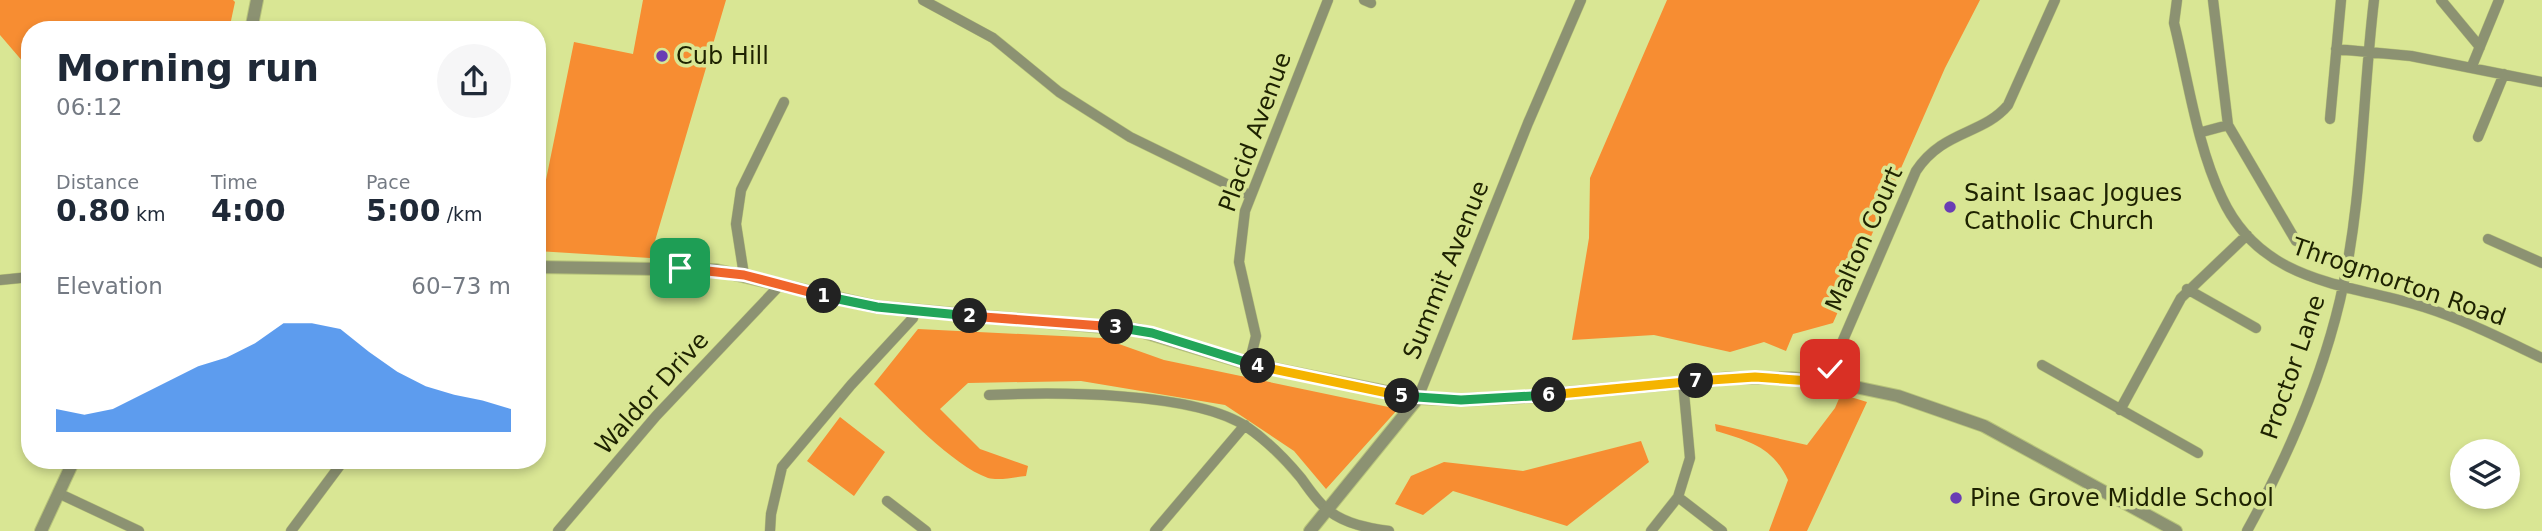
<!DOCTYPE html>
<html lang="en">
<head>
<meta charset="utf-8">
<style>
	:root { --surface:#fff; --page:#f6f6f7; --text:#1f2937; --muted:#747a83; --accent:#1a73e8 }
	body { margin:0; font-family:"DejaVu Sans",sans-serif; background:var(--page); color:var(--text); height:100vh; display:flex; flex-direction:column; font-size:26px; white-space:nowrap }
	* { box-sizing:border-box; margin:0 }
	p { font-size:23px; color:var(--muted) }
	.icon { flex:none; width:38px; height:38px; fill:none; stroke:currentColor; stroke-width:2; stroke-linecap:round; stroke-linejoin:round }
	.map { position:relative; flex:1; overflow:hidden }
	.side { position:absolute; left:21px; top:21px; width:525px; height:448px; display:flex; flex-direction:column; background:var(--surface); border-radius:28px; box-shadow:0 4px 10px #0003 }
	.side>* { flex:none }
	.tools { position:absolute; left:2450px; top:439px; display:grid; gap:14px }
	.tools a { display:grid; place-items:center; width:70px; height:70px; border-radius:50%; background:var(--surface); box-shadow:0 4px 10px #0003; font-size:35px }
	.pin { position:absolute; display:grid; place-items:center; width:60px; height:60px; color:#fff; margin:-30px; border-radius:14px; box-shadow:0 4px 10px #0006 }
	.km { position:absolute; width:35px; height:35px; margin:-18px; border-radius:50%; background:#222; color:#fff; font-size:19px; line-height:35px; text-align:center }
	.round { display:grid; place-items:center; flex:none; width:74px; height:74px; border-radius:37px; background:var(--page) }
	.head { display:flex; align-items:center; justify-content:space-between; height:119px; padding:0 35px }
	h1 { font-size:38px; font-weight:700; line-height:52px }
	.metrics { display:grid; grid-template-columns:repeat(3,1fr); gap:10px; height:119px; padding:7px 35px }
	.metrics div { display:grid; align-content:center }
	.metrics b { font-size:30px; font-weight:700 }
	.metrics small { font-size:19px; font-weight:400 }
	.metrics p { font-size:19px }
	.chart { height:196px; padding:14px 35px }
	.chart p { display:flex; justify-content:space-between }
	.chart svg { width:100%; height:126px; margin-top:7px; fill:var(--accent); opacity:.7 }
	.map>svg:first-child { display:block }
	.green { fill:#f78d32 }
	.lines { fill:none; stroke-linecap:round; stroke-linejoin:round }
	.minor-casing { stroke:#b7c37a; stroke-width:11 }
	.tertiary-casing { stroke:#b7c37a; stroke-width:14 }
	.minor { stroke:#8c9272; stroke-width:10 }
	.tertiary { stroke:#8c9272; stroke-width:12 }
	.split-1-casing { stroke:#fff; stroke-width:14 }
	.split-2-casing { stroke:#fff; stroke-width:14 }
	.split-3-casing { stroke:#fff; stroke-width:14 }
	.split-4-casing { stroke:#fff; stroke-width:14 }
	.split-5-casing { stroke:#fff; stroke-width:14 }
	.split-6-casing { stroke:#fff; stroke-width:14 }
	.split-7-casing { stroke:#fff; stroke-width:14 }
	.split-8-casing { stroke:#fff; stroke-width:14 }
	.split-1 { stroke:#f0652b; stroke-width:9 }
	.split-2 { stroke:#22a559; stroke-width:9 }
	.split-3 { stroke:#f0652b; stroke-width:9 }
	.split-4 { stroke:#22a559; stroke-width:9 }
	.split-5 { stroke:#f5b400; stroke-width:9 }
	.split-6 { stroke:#22a559; stroke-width:9 }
	.split-7 { stroke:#f5b400; stroke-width:9 }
	.split-8 { stroke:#f5b400; stroke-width:9 }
	.poi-dot { fill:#693db4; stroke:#d9e694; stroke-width:2.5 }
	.labels { text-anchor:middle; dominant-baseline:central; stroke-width:7; stroke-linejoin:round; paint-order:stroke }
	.poi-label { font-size:24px; fill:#1e2201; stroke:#d9e694; text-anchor:start }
	.street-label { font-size:24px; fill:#1e2201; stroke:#d9e694 }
</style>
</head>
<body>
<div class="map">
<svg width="2542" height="531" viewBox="0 0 2542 531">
	<rect width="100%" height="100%" fill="#d9e694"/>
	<path class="green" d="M0 0H233L235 2 229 30H30V70L0 35Z
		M643 0H726L650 258 537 251V224L574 42 633 54Z
		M1667 0H1980L1945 68 1833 323 1793 334 1786 351 1764 342 1730 352 1654 335 1572 340 1589 238 1590 178Z
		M918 329 1102 338 1164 360 1398 409 1326 489 1294 451 1225 405 1081 381 968 383 940 409 980 449 1028 466 1026 476C1015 477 999 481 988 478 952 465 903 412 874 384Z
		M1841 394 1867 402 1807 531H1769L1788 480C1773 447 1749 441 1716 431L1715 424 1807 445 1835 408Z
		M840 417 885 452 854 496 807 461Z
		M1641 441 1649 462 1567 526 1453 491 1423 515 1395 504 1411 476 1444 462 1523 471Z"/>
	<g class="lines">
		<defs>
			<path id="minor" d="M923 0 993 38 1059 92 1130 137 1249 195
				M1364 0 1371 3
				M2177 0 2174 23C2188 79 2197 146 2222 198 2262 284 2346 283 2424 307 2465 320 2504 340 2542 358
				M2213 0 2228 125 2296 241
				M2441 0 2480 47
				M2336 49 2411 56 2542 82
				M2472 66 2499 0
				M2330 119 2341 0
				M2202 132 2228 125
				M2478 137 2504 74
				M2488 239 2542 263
				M744 275 736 224 741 190 784 102
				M0 280 30 277
				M2187 289 2256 328
				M1249 364 1256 336 1239 262 1245 211 1328 0
				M2042 365 2198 453
				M1683 382 1690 458 1678 497 1722 531
				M1825 382 1916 171C1943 130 1983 135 2008 105L2055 0
				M989 395C1052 392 1194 391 1247 427 1266 440 1286 460 1301 478 1309 489 1318 503 1329 511 1346 524 1368 528 1389 531
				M1418 398 1528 123 1581 0
				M2120 410 2181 298 2247 235
				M58 493 139 531
				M887 501 926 531
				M291 531 344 460
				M558 531 656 416 780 285
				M770 531 771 514 782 467 851 385 913 318 914 312
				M1155 531 1245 425
				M1651 531 1678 497
				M2247 531C2286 460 2321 380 2340 300 2363 202 2362 100 2374 0"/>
			<path id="tertiary" d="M251 30 257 0
				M537 267 716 270 877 307 1137 330 1249 364 1418 398 1461 400 1523 397 1731 378H1791L1841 384 1898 396 1984 426 2176 531
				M41 531 74 460
				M1310 531 1418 398"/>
		</defs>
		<use href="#minor" class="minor-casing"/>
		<use href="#tertiary" class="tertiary-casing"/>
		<use href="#minor" class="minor"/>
		<use href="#tertiary" class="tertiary"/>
	</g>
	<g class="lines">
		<defs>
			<path id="split-1" d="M680 268 744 275 824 296"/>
			<path id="split-2" d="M824 296 877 307 970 316"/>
			<path id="split-3" d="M970 316 1116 327"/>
			<path id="split-4" d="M1116 327 1152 333 1258 366"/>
			<path id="split-5" d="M1258 366 1402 396"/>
			<path id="split-6" d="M1402 396 1461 400 1549 395"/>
			<path id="split-7" d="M1549 395 1696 381"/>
			<path id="split-8" d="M1696 381 1755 377 1825 382 1830 369"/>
		</defs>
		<use href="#split-1" class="split-1-casing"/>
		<use href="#split-2" class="split-2-casing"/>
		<use href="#split-3" class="split-3-casing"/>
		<use href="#split-4" class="split-4-casing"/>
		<use href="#split-5" class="split-5-casing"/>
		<use href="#split-6" class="split-6-casing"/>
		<use href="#split-7" class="split-7-casing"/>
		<use href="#split-8" class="split-8-casing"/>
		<use href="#split-1" class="split-1"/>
		<use href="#split-2" class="split-2"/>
		<use href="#split-3" class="split-3"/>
		<use href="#split-4" class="split-4"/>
		<use href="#split-5" class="split-5"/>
		<use href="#split-6" class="split-6"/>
		<use href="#split-7" class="split-7"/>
		<use href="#split-8" class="split-8"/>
	</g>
	<g class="poi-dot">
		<circle cx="662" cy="56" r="7"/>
		<circle cx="1950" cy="207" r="7"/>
		<circle cx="1956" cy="498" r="7"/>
	</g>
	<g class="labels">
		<g class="poi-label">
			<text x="676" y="56">Cub Hill</text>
			<text x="1964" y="193">Saint Isaac Jogues<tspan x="1964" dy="28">Catholic Church</tspan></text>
			<text x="1970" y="498">Pine Grove Middle School</text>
		</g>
		<g class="street-label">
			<text transform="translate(1255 132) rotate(-70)">Placid Avenue</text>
			<text transform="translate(1864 239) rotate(-66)">Malton Court</text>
			<text transform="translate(1446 270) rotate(-68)">Summit Avenue</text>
			<text transform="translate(2399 282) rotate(19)">Throgmorton Road</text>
			<text transform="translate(2293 367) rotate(-71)">Proctor Lane</text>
			<text transform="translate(652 393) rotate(-48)">Waldor Drive</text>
		</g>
	</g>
</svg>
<div class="tools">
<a><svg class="icon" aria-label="layers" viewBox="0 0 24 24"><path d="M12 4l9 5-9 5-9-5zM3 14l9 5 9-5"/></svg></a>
</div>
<div class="pin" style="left:680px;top:268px;background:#1e9e55"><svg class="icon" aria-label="arrive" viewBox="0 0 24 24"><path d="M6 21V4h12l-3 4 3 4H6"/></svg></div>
<div class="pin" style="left:1830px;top:369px;background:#d93025"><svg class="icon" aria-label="check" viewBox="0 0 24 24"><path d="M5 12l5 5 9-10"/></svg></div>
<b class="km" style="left:824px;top:296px">1</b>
<b class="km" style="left:970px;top:316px">2</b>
<b class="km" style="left:1116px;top:327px">3</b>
<b class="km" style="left:1258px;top:366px">4</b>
<b class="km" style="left:1402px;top:396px">5</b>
<b class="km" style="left:1549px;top:395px">6</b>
<b class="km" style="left:1696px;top:381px">7</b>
<section class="side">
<div class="head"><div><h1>Morning run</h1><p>06:12</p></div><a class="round"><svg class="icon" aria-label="share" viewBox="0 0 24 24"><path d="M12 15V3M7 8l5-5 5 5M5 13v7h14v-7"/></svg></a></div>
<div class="metrics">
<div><p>Distance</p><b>0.80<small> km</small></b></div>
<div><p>Time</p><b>4:00</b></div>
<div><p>Pace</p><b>5:00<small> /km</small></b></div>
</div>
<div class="chart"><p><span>Elevation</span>60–73 m</p>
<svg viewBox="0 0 160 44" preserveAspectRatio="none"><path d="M0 44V36L10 38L20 36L30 31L40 26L50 21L60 18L70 13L80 6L90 6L100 8L110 16L120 23L130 28L140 31L150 33L160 36V44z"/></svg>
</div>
</section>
</div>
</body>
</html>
